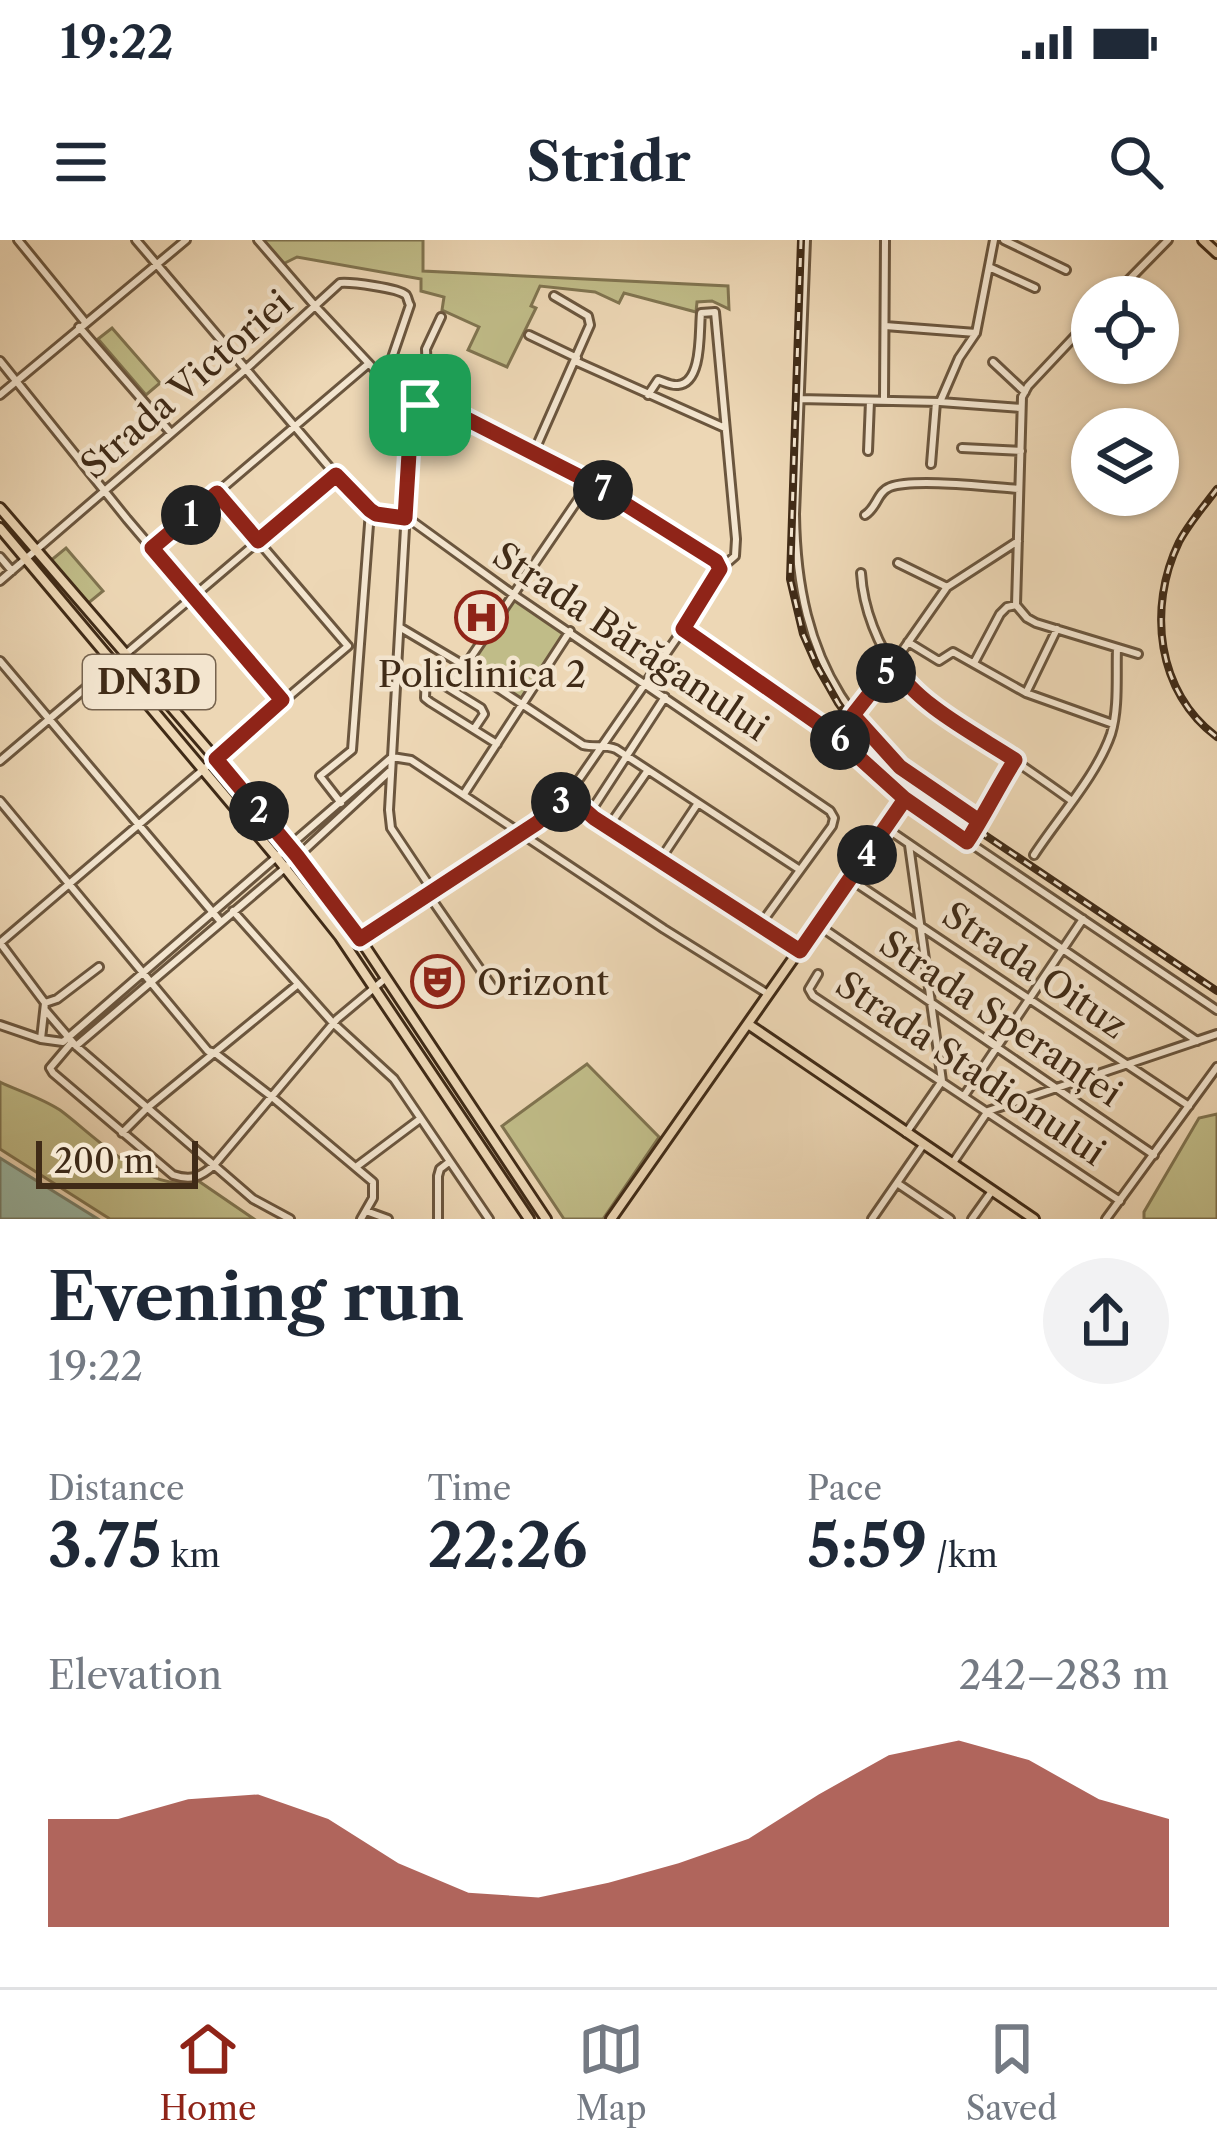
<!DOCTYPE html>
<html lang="en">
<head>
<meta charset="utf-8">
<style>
	:root { --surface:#fff; --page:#f2f2f3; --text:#1f2937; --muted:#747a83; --line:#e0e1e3; --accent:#8f2418 }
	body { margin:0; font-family:"Libre Caslon Text",serif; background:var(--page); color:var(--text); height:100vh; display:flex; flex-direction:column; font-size:45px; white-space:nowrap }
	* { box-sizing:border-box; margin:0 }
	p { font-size:39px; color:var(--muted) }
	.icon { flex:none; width:66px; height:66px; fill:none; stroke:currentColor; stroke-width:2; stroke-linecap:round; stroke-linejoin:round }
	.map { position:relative; height:979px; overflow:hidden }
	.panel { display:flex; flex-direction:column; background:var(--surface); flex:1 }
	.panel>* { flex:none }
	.buttons { position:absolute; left:1071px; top:36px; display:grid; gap:24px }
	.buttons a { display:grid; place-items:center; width:108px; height:108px; border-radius:50%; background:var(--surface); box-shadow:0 3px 9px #0004; font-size:60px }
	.scale { position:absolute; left:36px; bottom:30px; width:162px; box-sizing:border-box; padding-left:12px; border:6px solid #402b17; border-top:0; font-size:33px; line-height:42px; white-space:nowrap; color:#402b17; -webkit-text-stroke:9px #f3e5cf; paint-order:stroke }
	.pin { position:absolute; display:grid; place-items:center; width:102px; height:102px; color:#fff; margin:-51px; border-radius:24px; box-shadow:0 6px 18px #0006 }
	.km { position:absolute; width:60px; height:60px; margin:-30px; border-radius:50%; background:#222; color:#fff; font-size:33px; line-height:60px; text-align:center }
	.round { display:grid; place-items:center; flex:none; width:126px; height:126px; border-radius:63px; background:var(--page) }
	.head { display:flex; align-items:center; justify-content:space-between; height:204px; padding:0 48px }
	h1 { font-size:66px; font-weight:800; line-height:90px }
	.stats { display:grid; grid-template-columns:repeat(3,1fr); gap:18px; height:204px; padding:12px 48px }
	.stats div { display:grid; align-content:center }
	.stats b { font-size:60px; font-weight:800 }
	.stats small { font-size:33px; font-weight:400 }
	.stats p { font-size:33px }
	.chart { height:336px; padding:24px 48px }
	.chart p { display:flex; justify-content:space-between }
	.chart svg { width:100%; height:216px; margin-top:12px; fill:var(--accent); opacity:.7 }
	.status { display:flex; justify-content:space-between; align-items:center; height:84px; padding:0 60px; background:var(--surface); direction:ltr }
	.status svg { height:33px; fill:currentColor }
	header { display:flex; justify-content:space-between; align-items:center; height:156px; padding:0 48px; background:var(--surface); font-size:54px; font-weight:800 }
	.menu { display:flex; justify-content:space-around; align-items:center; height:168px; border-top:3px solid var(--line); background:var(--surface); font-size:33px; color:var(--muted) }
	.menu a { display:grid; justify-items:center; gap:6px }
	.menu .on { color:var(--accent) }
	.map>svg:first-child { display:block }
	.green { fill:#c0bc88; stroke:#807450; stroke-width:3 }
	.water { fill:#9abaa8; stroke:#76816e; stroke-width:3 }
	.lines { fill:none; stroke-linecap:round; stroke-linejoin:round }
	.minor-casing { stroke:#6b563e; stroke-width:12 }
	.major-casing { stroke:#402b17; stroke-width:14 }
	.minor { stroke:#f3e5cf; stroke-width:6 }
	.major { stroke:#edd7b5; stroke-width:8 }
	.rail-casing { stroke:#402b17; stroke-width:8 }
	.rail { stroke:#f3e5cf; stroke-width:3; stroke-dasharray:9; stroke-linecap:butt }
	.route-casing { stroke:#fff; stroke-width:24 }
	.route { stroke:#8f2418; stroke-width:15 }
	.labels { text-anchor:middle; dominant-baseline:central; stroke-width:9; stroke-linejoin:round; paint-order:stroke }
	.shield { fill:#f3e5cf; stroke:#76634e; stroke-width:3 }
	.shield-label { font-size:33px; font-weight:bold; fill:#402b17 }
	.street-label { font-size:36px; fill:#402b17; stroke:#f3e5cf }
	.poi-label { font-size:36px; fill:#402b17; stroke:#f3e5cf }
</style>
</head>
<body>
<div class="status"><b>19:22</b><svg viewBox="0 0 49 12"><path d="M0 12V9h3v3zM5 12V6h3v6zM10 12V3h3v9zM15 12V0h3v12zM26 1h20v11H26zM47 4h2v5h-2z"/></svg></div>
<header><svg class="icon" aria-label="menu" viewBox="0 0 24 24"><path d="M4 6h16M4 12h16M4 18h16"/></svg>Stridr<svg class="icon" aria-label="search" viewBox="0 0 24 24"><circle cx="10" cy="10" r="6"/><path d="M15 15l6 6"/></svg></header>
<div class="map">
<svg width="1217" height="979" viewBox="0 0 1217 979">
	<rect width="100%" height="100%" fill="#edd7b5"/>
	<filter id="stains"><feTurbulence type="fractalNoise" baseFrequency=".00167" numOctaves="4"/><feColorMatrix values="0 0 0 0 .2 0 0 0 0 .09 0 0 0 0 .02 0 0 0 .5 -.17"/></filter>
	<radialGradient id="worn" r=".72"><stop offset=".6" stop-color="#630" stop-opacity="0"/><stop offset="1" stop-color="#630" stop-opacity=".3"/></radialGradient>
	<path class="green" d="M263 0H423V31L728 46 729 69 712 61 697 62 696 72 624 53 619 63 595 52 540 46 531 66 536 68 507 127 468 110 479 87 442 70 444 57 421 51V39L297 17 283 24Z
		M112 88 160 143 146 155 98 99Z
		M66 308 103 351 86 365 49 322Z
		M514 355 570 391 524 464 465 426Z
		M587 824 659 897 603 979H564L502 886Z
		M0 842C19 851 42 858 60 870 93 894 152 958 197 940L254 979H110L0 909Z
		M1217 874V979H1144V972L1199 878Z"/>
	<path class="water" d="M0 918 98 979H0Z"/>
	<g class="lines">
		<defs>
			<path id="minor" d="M18 0 85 82
				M136 0 336 235 370 270 412 281 514 355 830 571 834 578 832 586 760 685
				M258 0 316 67 404 161C418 168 436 164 451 171L590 242 716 321 720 329
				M806 0 795 274C797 425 853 504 979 581
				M1004 0 1066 30
				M989 27 1035 48
				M1112 57 1168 0
				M1092 78 1028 146 1022 157 1016 365 1027 378 1036 383 1138 414
				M885 86 976 93
				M79 87 171 193
				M529 95 577 118
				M0 121 127 279 281 460
				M575 121 725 188
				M993 122 1025 152
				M427 132 446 138 455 125
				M0 155 186 0
				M798 159 940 162 1021 168
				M884 160 885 0
				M940 162 959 118 976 93 994 0
				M412 165 392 517 411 520 664 689 768 754
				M420 165V152L427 132 426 109 441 77
				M962 208 1021 211
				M868 211 870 161
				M534 212 590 85 588 76 554 56
				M931 224 936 162
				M217 253 347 405
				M865 275C877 268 877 252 890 247 915 238 989 247 1019 249
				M152 308 368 124
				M0 317 12 331
				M898 323 947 347
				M861 333C863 368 878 407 900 435 920 461 953 479 980 497 1011 518 1042 539 1072 561
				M0 341 246 129 340 43C351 42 398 48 406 55 408 58 408 62 410 65L384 141
				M401 388 465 426 583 505C595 508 604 504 616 509L800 630
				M683 389 832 493 905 559 1217 770
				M908 402 939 421 953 412 1026 453 1113 484
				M0 421 221 682
				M974 423 1000 374 1007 367 1016 365
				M450 448 590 242
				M1026 453 1057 389
				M854 474 893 424 947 347 1018 301
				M474 489 484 474 481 468 426 434 425 458 430 462 497 504
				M0 521 336 235
				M464 554 570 391
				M569 556 594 578 800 711
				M0 561 208 811 215 813 272 857 373 942V958L361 979
				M341 563 320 536 352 510 370 271
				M589 574 665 457
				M609 586 648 530
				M886 588 1197 801
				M967 602 1015 520
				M1034 615C1058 578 1097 535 1111 494 1119 468 1116 435 1117 408
				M660 620 698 563
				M850 639 1189 866
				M428 654 493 748
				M233 671 333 783 394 839 489 979
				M818 685 1154 915
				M360 699 537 583 568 555 683 389 720 329 735 316 736 299 715 72 701 73C699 90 703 143 678 145 671 146 665 142 658 140L648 155
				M0 703 348 406
				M1 704 45 763 41 799
				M818 734 809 749 813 756 1120 961
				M45 763 57 759 99 727
				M45 770 76 806 253 959 290 979
				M0 785 41 799 63 802 392 517 389 570 391 588 433 651
				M72 802 50 828 53 833 173 935C191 941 201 937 214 925L337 779 386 738
				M76 806 285 628 391 530
				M964 856 1083 679
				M122 893 147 868 297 745
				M906 893 942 841 909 605
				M952 924 988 871 1217 794
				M356 927 420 879
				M897 943 950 979
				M366 971 388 979
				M438 979V936L440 929 449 922
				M872 979 923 905
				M972 979 992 951
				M1106 979 1217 827"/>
			<path id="major" d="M1203 0 1217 13
				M0 268 216 519 309 632 360 699 546 979
				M0 288 278 619 340 697 529 979
				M748 784 1034 979
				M611 979 905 559"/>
		</defs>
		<use href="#minor" class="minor-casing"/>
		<use href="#major" class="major-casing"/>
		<use href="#minor" class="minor"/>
		<use href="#major" class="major"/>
		<defs>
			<path id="rail" d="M801 0 790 339 803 394 817 426 838 463 867 505 912 546 1217 751
				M1217 249C1204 266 1189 283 1179 302 1147 368 1157 453 1217 497"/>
		</defs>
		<use href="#rail" class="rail-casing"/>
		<use href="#rail" class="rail"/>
	</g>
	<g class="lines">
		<defs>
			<path id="route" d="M420 165H412L405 278 376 274 370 270 336 235 258 301 217 253 152 308 282 460 216 519 297 616 360 699 537 583 568 555 594 578 800 711 905 559 967 602C984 576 998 547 1015 520 977 495 915 464 893 424L853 475 900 527 979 581 967 602 905 559 832 493 683 389 720 329 716 321 590 242 451 171 440 166 420 165"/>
		</defs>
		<use href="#route" class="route-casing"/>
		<use href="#route" class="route"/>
	</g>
	<defs>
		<symbol id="hospital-ring" viewBox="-11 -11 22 22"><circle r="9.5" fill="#f3e5cf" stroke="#8f2418" stroke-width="1.5"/><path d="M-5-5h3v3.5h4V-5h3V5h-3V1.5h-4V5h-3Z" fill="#8f2418"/></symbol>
		<symbol id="theatre-ring" viewBox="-11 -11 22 22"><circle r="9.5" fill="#f3e5cf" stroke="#8f2418" stroke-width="1.5"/><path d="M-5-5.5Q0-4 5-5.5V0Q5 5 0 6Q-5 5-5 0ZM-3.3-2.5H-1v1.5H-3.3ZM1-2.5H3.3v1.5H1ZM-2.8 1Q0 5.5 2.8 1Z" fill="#8f2418"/></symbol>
	</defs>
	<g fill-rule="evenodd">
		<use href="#hospital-ring" x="452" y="348" width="59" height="59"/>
		<use href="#theatre-ring" x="408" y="712" width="59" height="59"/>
	</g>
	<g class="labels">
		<rect class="shield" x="83" y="415" width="132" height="54" rx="9"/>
		<g class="shield-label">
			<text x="149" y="442">DN3D</text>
		</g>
		<g class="street-label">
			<text transform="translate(186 144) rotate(-41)">Strada Victoriei</text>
			<text transform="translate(631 401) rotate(34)">Strada Bărăganului</text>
			<text transform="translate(1035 730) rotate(34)">Strada Oituz</text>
			<text transform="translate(1001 778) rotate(34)">Strada Speranței</text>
			<text transform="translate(971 828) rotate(34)">Strada Stadionului</text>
		</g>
		<g class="poi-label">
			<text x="482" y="434">Policlinica 2</text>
			<text x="477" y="742" text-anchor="start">Orizont</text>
		</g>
	</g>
	<rect width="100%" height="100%" filter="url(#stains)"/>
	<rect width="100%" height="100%" fill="url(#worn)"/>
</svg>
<div class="buttons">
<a><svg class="icon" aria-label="locate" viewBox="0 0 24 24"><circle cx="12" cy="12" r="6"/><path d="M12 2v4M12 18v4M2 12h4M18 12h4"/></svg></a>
<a><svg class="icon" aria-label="layers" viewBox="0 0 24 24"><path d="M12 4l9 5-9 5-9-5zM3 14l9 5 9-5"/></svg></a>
</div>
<div class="scale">200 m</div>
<div class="pin" style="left:420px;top:165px;background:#1e9e55"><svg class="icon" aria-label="arrive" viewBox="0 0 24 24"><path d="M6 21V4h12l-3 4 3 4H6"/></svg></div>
<b class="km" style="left:191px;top:275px">1</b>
<b class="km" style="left:259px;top:571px">2</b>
<b class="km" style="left:561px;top:562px">3</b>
<b class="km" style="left:867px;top:615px">4</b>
<b class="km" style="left:886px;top:433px">5</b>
<b class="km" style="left:840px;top:500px">6</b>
<b class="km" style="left:603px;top:250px">7</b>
</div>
<section class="panel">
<div class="head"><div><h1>Evening run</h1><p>19:22</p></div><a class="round"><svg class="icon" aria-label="share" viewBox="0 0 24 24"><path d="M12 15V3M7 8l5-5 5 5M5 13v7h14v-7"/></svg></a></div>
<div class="stats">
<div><p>Distance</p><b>3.75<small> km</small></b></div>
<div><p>Time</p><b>22:26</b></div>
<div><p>Pace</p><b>5:59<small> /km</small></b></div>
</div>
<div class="chart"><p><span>Elevation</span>242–283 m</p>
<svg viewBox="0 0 160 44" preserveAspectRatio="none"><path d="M0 44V22L10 22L20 18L30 17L40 22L50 31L60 37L70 38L80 35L90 31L100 26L110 17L120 9L130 6L140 10L150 18L160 22V44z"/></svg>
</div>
</section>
<nav class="menu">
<a class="on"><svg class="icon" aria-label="home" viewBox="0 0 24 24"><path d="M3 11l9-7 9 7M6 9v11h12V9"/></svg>Home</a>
<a><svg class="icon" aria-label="map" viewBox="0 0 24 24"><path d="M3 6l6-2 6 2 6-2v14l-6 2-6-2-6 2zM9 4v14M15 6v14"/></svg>Map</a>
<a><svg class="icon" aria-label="saved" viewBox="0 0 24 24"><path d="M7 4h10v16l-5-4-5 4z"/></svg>Saved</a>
</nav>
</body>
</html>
